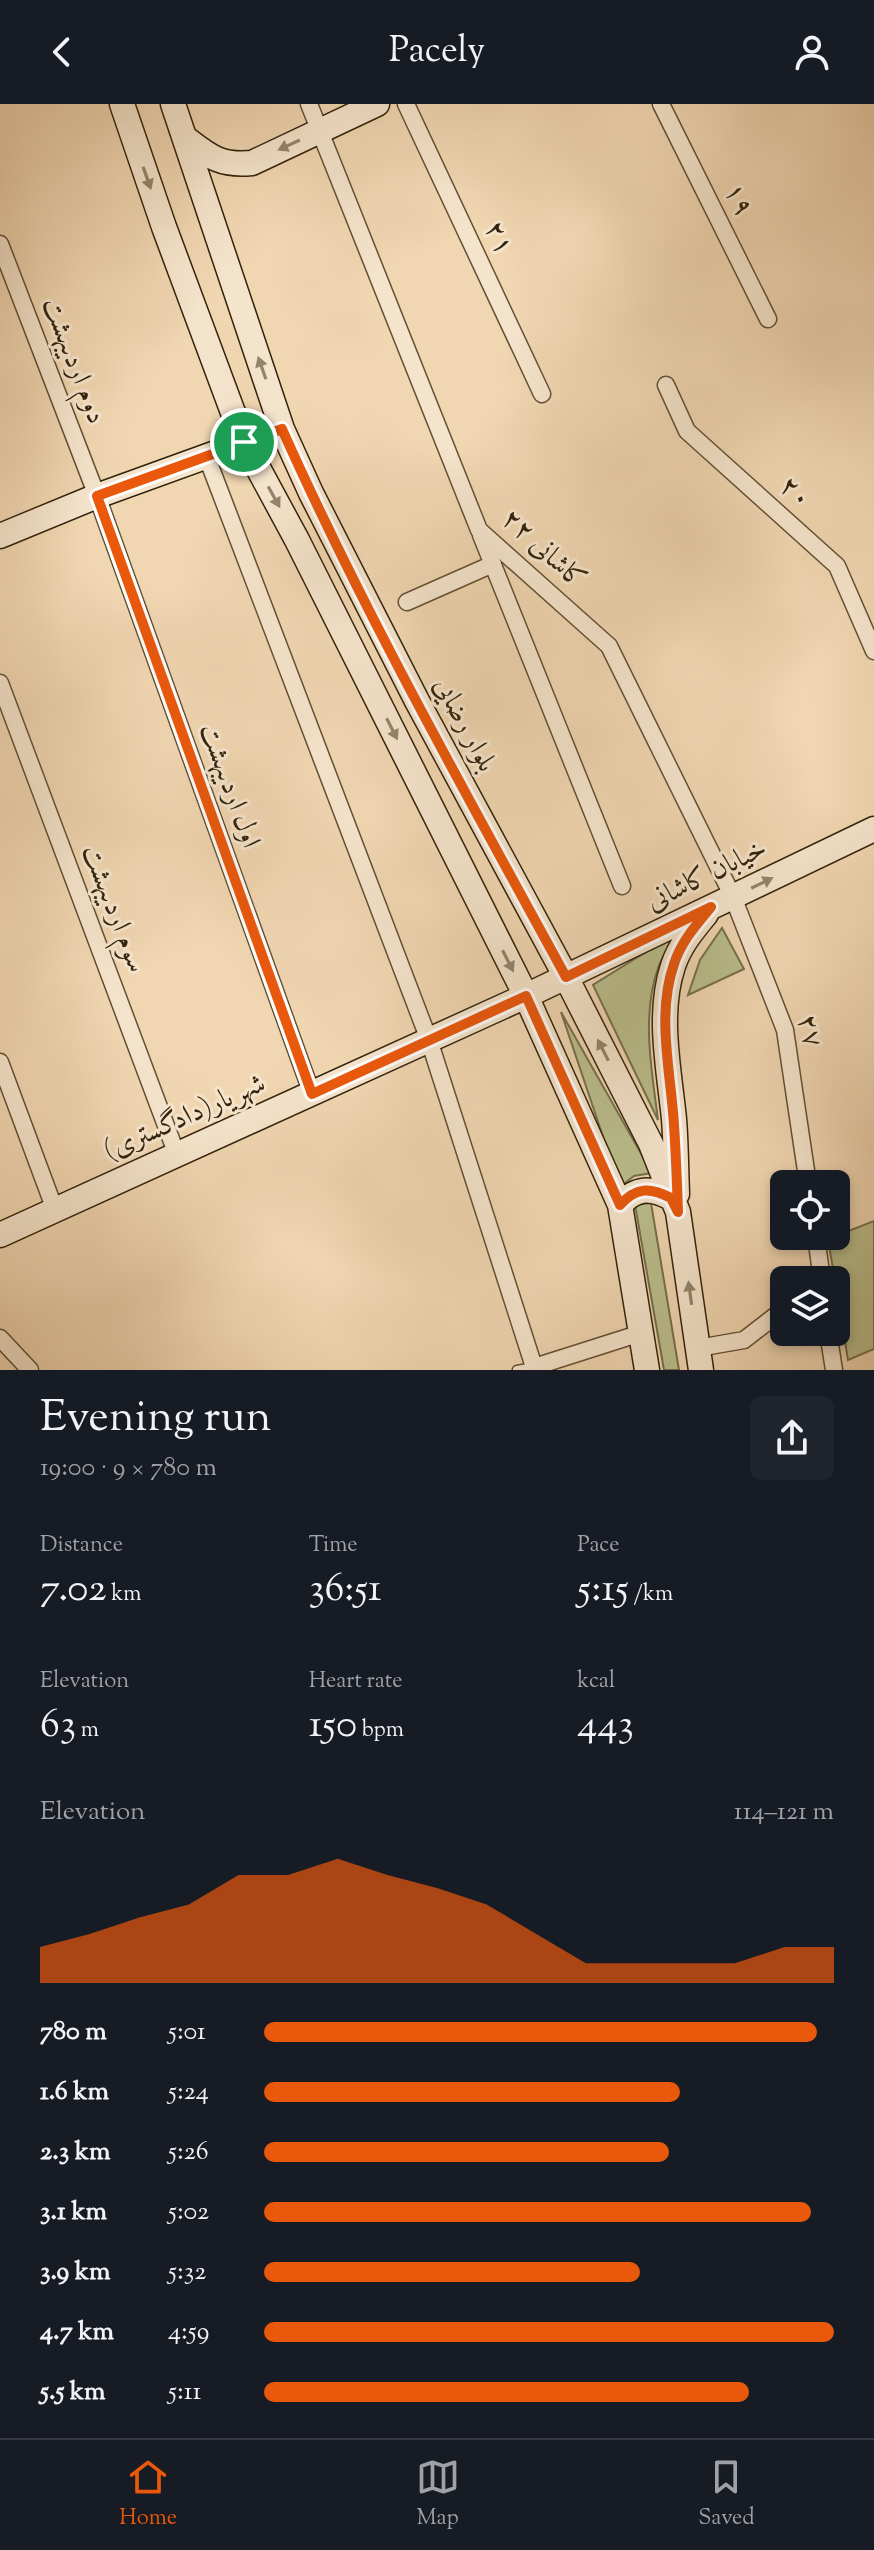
<!DOCTYPE html>
<html lang="en">
<head>
<meta charset="utf-8">
<style>
	:root { --surface:#171b24; --page:#20242c; --text:#f1f3f6; --muted:#9ea1a6; --line:#363941; --accent:#ea580c }
	body { margin:0; font-family:"Sorts Mill Goudy",Amiri,serif; background:var(--page); color:var(--text); height:100vh; display:flex; flex-direction:column; font-size:30px; white-space:nowrap }
	* { box-sizing:border-box; margin:0 }
	p { font-size:26px; color:var(--muted) }
	.icon { flex:none; width:44px; height:44px; fill:none; stroke:currentColor; stroke-width:2; stroke-linecap:round; stroke-linejoin:round }
	.map { position:relative; height:1266px; overflow:hidden }
	.drawer { display:flex; flex-direction:column; background:var(--surface); flex:1 }
	.drawer>* { flex:none }
	.buttons { position:absolute; left:770px; top:1066px; display:grid; gap:16px }
	.buttons a { display:grid; place-items:center; width:80px; height:80px; border-radius:12px; background:var(--surface); box-shadow:0 4px 12px #0003; font-size:40px }
	.pin { position:absolute; display:grid; place-items:center; width:68px; height:68px; color:#fff; margin:-34px; border:4px solid #fff; border-radius:50%; box-shadow:0 2px 8px #0007 }
	.round { display:grid; place-items:center; flex:none; width:84px; height:84px; border-radius:12px; background:var(--page) }
	.headline { display:flex; align-items:center; justify-content:space-between; height:136px; padding:0 40px }
	h1 { font-size:44px; font-weight:600; line-height:60px }
	.figures { display:grid; grid-template-columns:repeat(3,1fr); gap:12px; height:136px; padding:8px 40px }
	.figures div { display:grid; align-content:center }
	.figures b { font-size:40px; font-weight:600 }
	.figures small { font-size:22px; font-weight:400 }
	.figures p { font-size:22px }
	.chart { height:224px; padding:16px 40px }
	.chart p { display:flex; justify-content:space-between }
	.chart svg { width:100%; height:144px; margin-top:8px; fill:var(--accent); opacity:.7 }
	ul { padding:0 40px; list-style:none; font-size:26px }
	li { display:grid; grid-template-columns:128px 96px 1fr; align-items:center; height:60px }
	li i { height:20px; border-radius:10px; background:var(--accent) }
	header { display:flex; justify-content:space-between; align-items:center; height:104px; padding:0 40px; background:var(--surface); font-size:36px; font-weight:600 }
	.menu { display:flex; justify-content:space-around; align-items:center; height:112px; border-top:2px solid var(--line); background:var(--surface); font-size:22px; color:var(--muted) }
	.menu a { display:grid; justify-items:center; gap:4px }
	.menu .active { color:var(--accent) }
	.map>svg:first-child { display:block }
	.green { fill:#babe8c; stroke:#76704c; stroke-width:2 }
	.lines { fill:none; stroke-linecap:round; stroke-linejoin:round }
	.lane-casing { stroke:#625034; stroke-width:11 }
	.street-casing { stroke:#625034; stroke-width:19 }
	.secondary-casing { stroke:#33230b; stroke-width:27 }
	.lane { stroke:#f5e4cc; stroke-width:8 }
	.street { stroke:#f5e4cc; stroke-width:16 }
	.secondary { stroke:#f5e4cc; stroke-width:24 }
	.oneway { fill:#94846c }
	.route-casing { stroke:#fff; stroke-width:16 }
	.route { stroke:#ea580c; stroke-width:10 }
	.labels { text-anchor:middle; dominant-baseline:central; stroke-width:6; stroke-linejoin:round; paint-order:stroke }
	.street-label { font-size:28px; fill:#33230b; stroke:#f5e4cc }
</style>
</head>
<body>
<header><svg class="icon" aria-label="back" viewBox="0 0 24 24"><path d="M15 5l-7 7 7 7"/></svg>Pacely<svg class="icon" aria-label="person" viewBox="0 0 24 24"><circle cx="12" cy="8" r="4"/><path d="M4 21q1-7 8-7t8 7"/></svg></header>
<div class="map">
<svg width="874" height="1266" viewBox="0 0 874 1266">
	<rect width="100%" height="100%" fill="#f0d6b1"/>
	<filter id="stains"><feTurbulence type="fractalNoise" baseFrequency=".0025" numOctaves="4"/><feColorMatrix values="0 0 0 0 .2 0 0 0 0 .09 0 0 0 0 .02 0 0 0 .5 -.17"/></filter>
	<radialGradient id="worn" r=".72"><stop offset=".6" stop-color="#630" stop-opacity="0"/><stop offset="1" stop-color="#630" stop-opacity=".3"/></radialGradient>
	<path class="green" d="M722 824 744 865 688 891 700 856Z
		M675 830C670 841 662 852 658 864 641 913 652 967 658 1016L593 881Z
		M561 908 652 1069 634 1072 620 1083Z
		M651 1099 679 1266H664L635 1101Z
		M874 1117V1245L848 1256 828 1135Z"/>
	<g class="lines">
		<defs>
			<path id="lane" d="M517 1266 534 1263"/>
			<path id="street" d="M309 0 479 426 609 542 733 793 785 926 808 1080
				M406 0 542 290
				M661 0 768 215
				M0 140 97 392 312 990
				M666 281 687 327 837 462 874 547
				M206 351 429 936 534 1263 641 1229
				M481 431 622 782
				M407 498 493 460
				M0 579 177 1051
				M0 958 55 1106
				M816 1132 822 1176
				M828 1228 834 1266
				M0 1234 30 1266
				M698 1244 744 1236 784 1205"/>
			<path id="secondary" d="M122 0 164 123 244 338 297 436 526 892 620 1101 647 1266
				M173 0 282 325 311 389 417 597 566 873 651 1040 678 1108 701 1266
				M184 33C209 52 219 62 252 59L377 0
				M0 432 97 392 282 325
				M677 1090C676 1065 676 1040 674 1015 669 965 657 910 673 862 680 841 693 826 706 810
				M620 1101C636 1083 651 1083 671 1094
				M0 1131 526 892 874 725"/>
		</defs>
		<use href="#lane" class="lane-casing"/>
		<use href="#street" class="street-casing"/>
		<use href="#secondary" class="secondary-casing"/>
		<use href="#lane" class="lane"/>
		<use href="#street" class="street"/>
		<use href="#secondary" class="secondary"/>
	</g>
	<defs><path id="oneway-solid" d="M-6-.8H1V-3.2L6.5 0L1 3.2V.8H-6Z" transform="scale(2)"/></defs>
	<g class="oneway">
		<use href="#oneway-solid" transform="translate(289 41) rotate(155)"/>
		<use href="#oneway-solid" transform="translate(147 74) rotate(71)"/>
		<use href="#oneway-solid" transform="translate(262 264) rotate(-109)"/>
		<use href="#oneway-solid" transform="translate(274 393) rotate(61)"/>
		<use href="#oneway-solid" transform="translate(392 625) rotate(63)"/>
		<use href="#oneway-solid" transform="translate(762 779) rotate(-26)"/>
		<use href="#oneway-solid" transform="translate(508 857) rotate(63)"/>
		<use href="#oneway-solid" transform="translate(603 946) rotate(-117)"/>
		<use href="#oneway-solid" transform="translate(690 1189) rotate(-98)"/>
	</g>
	<g class="lines">
		<defs>
			<path id="route" d="M282 325C366 513 468 693 566 873L711 803C696 821 681 838 674 860 656 911 671 969 674 1021 676 1050 677 1079 678 1108L671 1094C650 1083 636 1083 620 1101L526 892 312 990 97 392Z"/>
		</defs>
		<use href="#route" class="route-casing"/>
		<use href="#route" class="route"/>
	</g>
	<g class="labels">
		<g class="street-label">
			<text transform="translate(738 96) rotate(64)">۱۹</text>
			<text transform="translate(498 134) rotate(65)">۲۱</text>
			<text transform="translate(73 257) rotate(69)">دوم اردیبهشت</text>
			<text transform="translate(795 389) rotate(42)">۲۰</text>
			<text transform="translate(543 446) rotate(43)">کاشانی ۲۲</text>
			<text transform="translate(464 621) rotate(62)">بلوار رضایی</text>
			<text transform="translate(229 682) rotate(70)">اول اردیبهشت</text>
			<text transform="translate(707 772) rotate(-26)">خیابان کاشانی</text>
			<text transform="translate(113 805) rotate(69)">سوم اردیبهشت</text>
			<text transform="translate(809 927) rotate(76)">۲۷</text>
			<text transform="translate(185 1014) rotate(-24)">شهریار(دادگستری)</text>
		</g>
	</g>
	<rect width="100%" height="100%" filter="url(#stains)"/>
	<rect width="100%" height="100%" fill="url(#worn)"/>
</svg>
<div class="buttons">
<a><svg class="icon" aria-label="locate" viewBox="0 0 24 24"><circle cx="12" cy="12" r="6"/><path d="M12 2v4M12 18v4M2 12h4M18 12h4"/></svg></a>
<a><svg class="icon" aria-label="layers" viewBox="0 0 24 24"><path d="M12 4l9 5-9 5-9-5zM3 14l9 5 9-5"/></svg></a>
</div>
<div class="pin" style="left:244px;top:338px;background:#1e9e55"><svg class="icon" aria-label="arrive" viewBox="0 0 24 24"><path d="M6 21V4h12l-3 4 3 4H6"/></svg></div>
</div>
<section class="drawer">
<div class="headline"><div><h1>Evening run</h1><p>19:00 · 9 × 780 m</p></div><a class="round"><svg class="icon" aria-label="share" viewBox="0 0 24 24"><path d="M12 15V3M7 8l5-5 5 5M5 13v7h14v-7"/></svg></a></div>
<div class="figures">
<div><p>Distance</p><b>7.02<small> km</small></b></div>
<div><p>Time</p><b>36:51</b></div>
<div><p>Pace</p><b>5:15<small> /km</small></b></div>
</div>
<div class="figures">
<div><p>Elevation</p><b>63<small> m</small></b></div>
<div><p>Heart rate</p><b>150<small> bpm</small></b></div>
<div><p>kcal</p><b>443</b></div>
</div>
<div class="chart"><p><span>Elevation</span>114–121 m</p>
<svg viewBox="0 0 160 44" preserveAspectRatio="none"><path d="M0 44V33L10 29L20 24L30 20L40 11L50 11L60 6L70 11L80 15L90 20L100 29L110 38L120 38L130 38L140 38L150 33L160 33V44z"/></svg>
</div>
<ul>
<li><b>780 m</b>5:01<i style="width:97%"></i></li>
<li><b>1.6 km</b>5:24<i style="width:73%"></i></li>
<li><b>2.3 km</b>5:26<i style="width:71%"></i></li>
<li><b>3.1 km</b>5:02<i style="width:96%"></i></li>
<li><b>3.9 km</b>5:32<i style="width:66%"></i></li>
<li><b>4.7 km</b>4:59<i style="width:100%"></i></li>
<li><b>5.5 km</b>5:11<i style="width:85%"></i></li>
</ul>
</section>
<nav class="menu">
<a class="active"><svg class="icon" aria-label="home" viewBox="0 0 24 24"><path d="M3 11l9-7 9 7M6 9v11h12V9"/></svg>Home</a>
<a><svg class="icon" aria-label="map" viewBox="0 0 24 24"><path d="M3 6l6-2 6 2 6-2v14l-6 2-6-2-6 2zM9 4v14M15 6v14"/></svg>Map</a>
<a><svg class="icon" aria-label="saved" viewBox="0 0 24 24"><path d="M7 4h10v16l-5-4-5 4z"/></svg>Saved</a>
</nav>
</body>
</html>
